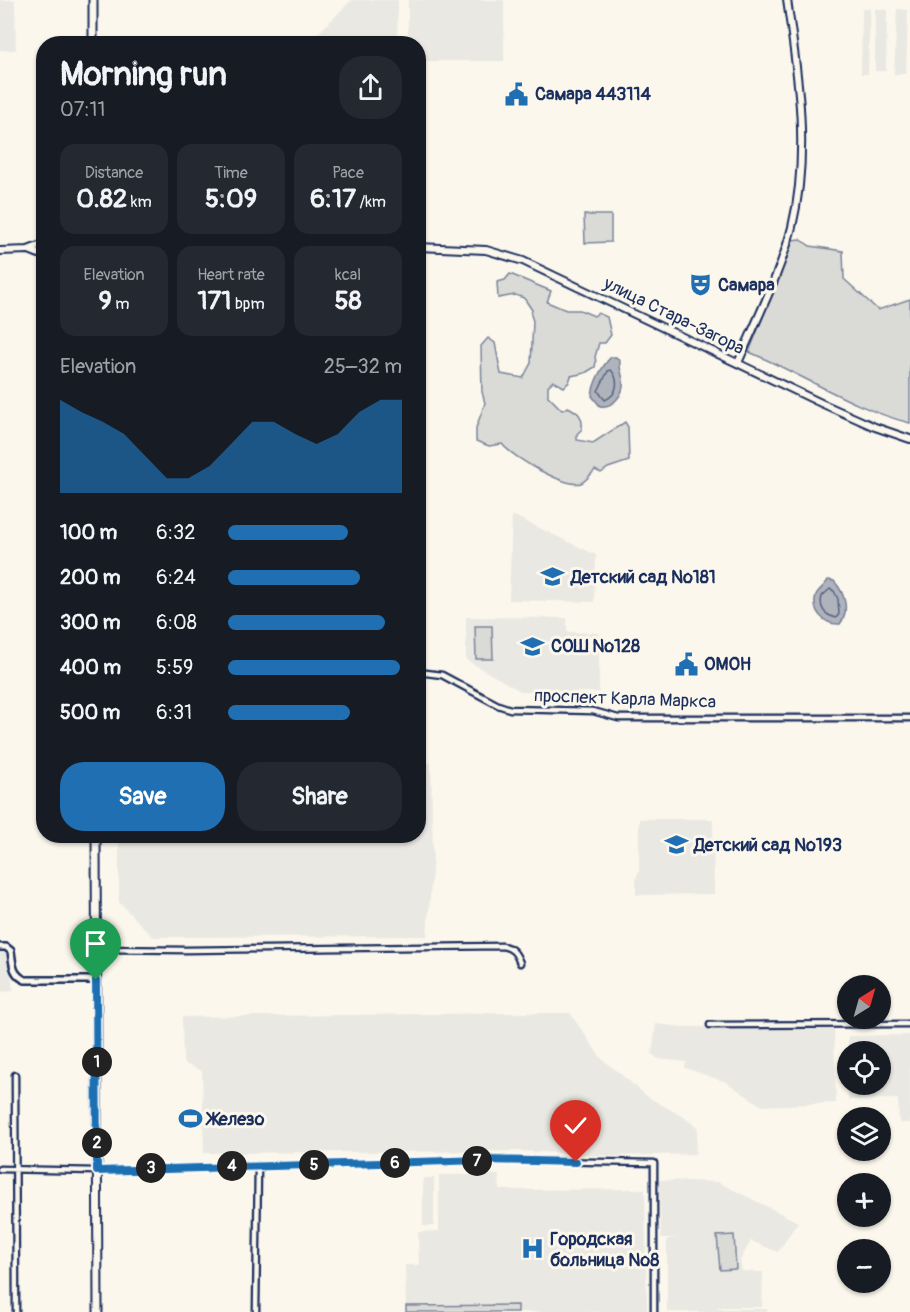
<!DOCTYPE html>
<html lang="en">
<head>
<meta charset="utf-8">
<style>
	:root { --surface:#171b24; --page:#242831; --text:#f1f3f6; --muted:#9ea1a6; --accent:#1f6fb2 }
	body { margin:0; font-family:Pangolin,sans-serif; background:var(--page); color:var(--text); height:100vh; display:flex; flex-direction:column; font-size:22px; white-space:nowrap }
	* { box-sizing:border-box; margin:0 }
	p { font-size:20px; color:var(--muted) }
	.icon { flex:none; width:33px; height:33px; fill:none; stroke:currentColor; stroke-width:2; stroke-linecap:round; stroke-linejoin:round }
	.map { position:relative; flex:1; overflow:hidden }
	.drawer { position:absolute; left:36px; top:36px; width:390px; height:807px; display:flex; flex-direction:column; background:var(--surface); border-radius:24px; box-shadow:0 2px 4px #0004 }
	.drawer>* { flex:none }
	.needle { width:39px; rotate:37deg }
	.buttons { position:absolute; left:837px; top:975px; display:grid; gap:12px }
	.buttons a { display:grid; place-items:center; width:54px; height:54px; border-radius:50%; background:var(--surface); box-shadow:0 2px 4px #0004; font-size:30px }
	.pin { position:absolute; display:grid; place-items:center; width:51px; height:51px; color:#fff; margin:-62px -26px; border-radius:50% 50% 50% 0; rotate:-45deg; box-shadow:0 0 6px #0007 }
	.pin .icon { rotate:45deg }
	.km { position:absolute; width:30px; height:30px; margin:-15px; border-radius:50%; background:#222; color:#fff; font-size:16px; line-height:30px; text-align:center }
	.round { display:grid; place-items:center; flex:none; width:63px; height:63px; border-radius:24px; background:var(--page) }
	.headline { display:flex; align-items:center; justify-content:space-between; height:102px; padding:0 24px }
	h1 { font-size:33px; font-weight:800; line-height:45px }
	.figures { display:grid; grid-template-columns:repeat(3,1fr); gap:9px; height:102px; padding:6px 24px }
	.figures div { display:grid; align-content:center; border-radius:15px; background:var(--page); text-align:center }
	.figures b { font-size:26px; font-weight:800 }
	.figures small { font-size:16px; font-weight:400 }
	.figures p { font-size:16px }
	.chart { height:168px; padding:12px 24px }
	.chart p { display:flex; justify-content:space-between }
	.chart svg { width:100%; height:108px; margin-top:6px; fill:var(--accent); opacity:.7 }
	.cta { display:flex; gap:12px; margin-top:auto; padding:12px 24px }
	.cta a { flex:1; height:69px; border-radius:24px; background:var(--accent); color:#fff; font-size:24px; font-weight:800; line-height:69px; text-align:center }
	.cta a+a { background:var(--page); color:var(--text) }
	ul { padding:0 24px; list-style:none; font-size:20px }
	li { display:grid; grid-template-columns:96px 72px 1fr; align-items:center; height:45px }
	li i { height:15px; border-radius:8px; background:var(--accent) }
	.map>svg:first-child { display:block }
	.built { fill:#eae8e2 }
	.green { fill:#dadad7; stroke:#7a849a; stroke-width:1.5 }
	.water { fill:#afb3bb; stroke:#747e96; stroke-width:1.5 }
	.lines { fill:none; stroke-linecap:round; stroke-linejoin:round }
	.shore { stroke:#566483; stroke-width:1.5 }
	.minor-casing { stroke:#1b2f5e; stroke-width:9 }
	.tertiary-casing { stroke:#1b2f5e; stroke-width:10 }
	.secondary-casing { stroke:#1b2f5e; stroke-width:10 }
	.primary-casing { stroke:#1b2f5e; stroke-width:11 }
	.minor { stroke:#fbf7ec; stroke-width:4.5 }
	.tertiary { stroke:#fbf7ec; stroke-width:5 }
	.secondary { stroke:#fbf7ec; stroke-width:6 }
	.primary { stroke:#fbf7ec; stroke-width:7 }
	.route-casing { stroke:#fff; stroke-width:12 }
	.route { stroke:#1f6fb2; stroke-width:8 }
	.labels { text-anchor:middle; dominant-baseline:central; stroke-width:6; stroke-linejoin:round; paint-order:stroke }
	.poi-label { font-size:18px; font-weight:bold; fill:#1b2f5e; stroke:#fbf7ec; text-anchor:start }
	.street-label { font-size:18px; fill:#1b2f5e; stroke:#fbf7ec }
</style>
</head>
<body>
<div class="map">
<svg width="910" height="1312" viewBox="0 0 910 1312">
	<rect width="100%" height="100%" fill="#fbf7ec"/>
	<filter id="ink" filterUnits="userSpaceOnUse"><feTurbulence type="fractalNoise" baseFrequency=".0167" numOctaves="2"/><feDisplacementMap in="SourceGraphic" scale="12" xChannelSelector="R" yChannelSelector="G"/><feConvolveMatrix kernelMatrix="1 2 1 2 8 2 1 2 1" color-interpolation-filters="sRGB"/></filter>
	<g filter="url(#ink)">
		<path class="built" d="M0 0H15L16 50H0Z
			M352 0H398L397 43H308Z
			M408 0H504V61H419L418 44 408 43Z
			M862 9H870L868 74H861Z
			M875 9 887 10 886 71H875Z
			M897 9 908 10 906 74H894Z
			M512 515 596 555 594 602 509 600Z
			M466 617 567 618V632L599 633V692H522L466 660Z
			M419 759 431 764 433 856 427 936 153 937 119 902V836H418Z
			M639 819H713L714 894 636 895V878L639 871Z
			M0 950H5L9 953 13 991 0 992Z
			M507 1013H570L601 1058 648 1097 685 1118 698 1128 695 1154 613 1156 521 1151 204 1153 202 1071 183 1063 182 1017Z
			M656 1024 683 1027 834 1026 836 1103 762 1106 726 1082 685 1068 686 1062 658 1059 652 1054Z
			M910 1035V1123H899L898 1099 848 1100V1085L880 1084V1052L848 1051V1036Z
			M439 1175H499L500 1190 645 1189 647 1312H406L405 1265H419L418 1232 439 1231Z
			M423 1178H434V1226H423Z
			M659 1180 718 1182 798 1222 778 1252 751 1241 740 1260 742 1271 763 1272 762 1307H717V1309H767V1312H667V1239L680 1238H661Z"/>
		<path class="green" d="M584 215H611V242L585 243Z
			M800 239 810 246 843 251 844 279 878 310 910 299V423C854 409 802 374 749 352L780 274 792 240Z
			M510 274 551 291 547 302 566 310H580L594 316 598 313 607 317 611 335 605 343H599L595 357 596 362 595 367 585 373 571 376 569 382 564 387 553 381 548 386V396L562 410 568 407C579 412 583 417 582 429L577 434V440L593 443 625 422 628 427 629 461 608 468 601 473 595 470C591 474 586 481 581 483 566 488 512 457 502 444L489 446 476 441V428L485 403 482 392 481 346 488 338 495 343 501 374 523 378 531 363 533 321 531 315 532 310 524 298 515 295 498 298 497 282 505 280Z
			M475 626H492L493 659H476Z
			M734 1235 736 1269 720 1270 717 1236Z
			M518 1305V1312H406V1306Z"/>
		<path class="water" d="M611 357H616L620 361C619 369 622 373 623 380 625 394 613 408 600 406L592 396C593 383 602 366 611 357Z
			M828 580 834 581C845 593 850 611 840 624 824 625 811 611 816 595 818 590 825 586 828 580Z"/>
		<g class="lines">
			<path class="shore" d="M611 370C619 379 619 394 605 400L598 391 608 371Z
				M830 589 834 591 838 599 839 614 836 618C824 615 819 608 822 596Z"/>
			<defs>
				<path id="minor" d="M418 672 442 675 498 705 510 709 593 711 618 718H910
					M96 949 186 950 502 946C513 948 516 953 520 963
					M710 1025 910 1024
					M15 1075 16 1312
					M0 1169 97 1171 485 1160 654 1163V1312
					M256 1312 258 1166"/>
				<path id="tertiary" d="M0 947H6L11 951C13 964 12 974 25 980H97"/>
				<path id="secondary" d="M418 247 486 250 523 261 821 403 875 427 910 439
					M29 250 44 256
					M0 251 28 250 44 244
					M738 363C757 319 780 274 792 227 810 152 798 75 787 0"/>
				<path id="primary" d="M93 44V0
					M96 836 98 1312"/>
			</defs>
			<use href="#minor" class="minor-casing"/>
			<use href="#tertiary" class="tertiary-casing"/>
			<use href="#secondary" class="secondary-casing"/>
			<use href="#primary" class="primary-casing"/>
			<use href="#minor" class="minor"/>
			<use href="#tertiary" class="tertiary"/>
			<use href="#secondary" class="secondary"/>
			<use href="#primary" class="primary"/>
		</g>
	</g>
	<g class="lines" filter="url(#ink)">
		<defs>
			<path id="route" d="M96 980 97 1171 485 1160 576 1162"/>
		</defs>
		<use href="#route" class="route-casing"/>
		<use href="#route" class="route"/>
	</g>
	<defs>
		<symbol id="civic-bare" viewBox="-9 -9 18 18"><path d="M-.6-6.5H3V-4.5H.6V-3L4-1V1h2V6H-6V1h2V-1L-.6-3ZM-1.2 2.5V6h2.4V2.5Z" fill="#1f6fb2" stroke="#fbf7ec" stroke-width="2.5" paint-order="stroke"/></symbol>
		<symbol id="theatre-bare" viewBox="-9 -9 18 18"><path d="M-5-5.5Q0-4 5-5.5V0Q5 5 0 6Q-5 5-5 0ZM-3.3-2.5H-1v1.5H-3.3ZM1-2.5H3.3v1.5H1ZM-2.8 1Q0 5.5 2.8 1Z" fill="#1f6fb2" stroke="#fbf7ec" stroke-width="2.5" paint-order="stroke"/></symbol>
		<symbol id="school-bare" viewBox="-9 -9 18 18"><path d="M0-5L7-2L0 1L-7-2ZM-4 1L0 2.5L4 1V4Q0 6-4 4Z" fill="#1f6fb2" stroke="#fbf7ec" stroke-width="2.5" paint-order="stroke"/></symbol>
		<symbol id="stadium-bare" viewBox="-9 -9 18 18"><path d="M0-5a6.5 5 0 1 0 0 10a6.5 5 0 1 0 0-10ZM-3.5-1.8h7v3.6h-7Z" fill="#1f6fb2" stroke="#fbf7ec" stroke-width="2.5" paint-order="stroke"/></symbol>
		<symbol id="hospital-bare" viewBox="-9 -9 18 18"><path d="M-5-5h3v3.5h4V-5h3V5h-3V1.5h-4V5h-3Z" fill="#1f6fb2" stroke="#fbf7ec" stroke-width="2.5" paint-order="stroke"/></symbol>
	</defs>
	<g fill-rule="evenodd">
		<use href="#civic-bare" x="500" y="78" width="33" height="33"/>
		<use href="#theatre-bare" x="684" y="268" width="33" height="33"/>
		<use href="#school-bare" x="536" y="560" width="33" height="33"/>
		<use href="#school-bare" x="516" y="630" width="33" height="33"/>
		<use href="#civic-bare" x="670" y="648" width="33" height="33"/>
		<use href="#school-bare" x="660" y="828" width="33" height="33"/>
		<use href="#stadium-bare" x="174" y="1102" width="33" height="33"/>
		<use href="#hospital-bare" x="516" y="1232" width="33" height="33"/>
	</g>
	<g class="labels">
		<g class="poi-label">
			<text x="535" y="94">Самара 443114</text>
			<text x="718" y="285">Самара</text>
			<text x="571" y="577">Детский сад №181</text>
			<text x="551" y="646">СОШ №128</text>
			<text x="704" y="664">ОМОН</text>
			<text x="694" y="845">Детский сад №193</text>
			<text x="208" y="1119">Железо</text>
			<text x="550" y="1239">Городская<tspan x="550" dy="21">больница №8</tspan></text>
		</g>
		<g class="street-label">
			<text transform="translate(674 316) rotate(26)">улица Стара-Загора</text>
			<text transform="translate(625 699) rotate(2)">проспект Карла Маркса</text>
		</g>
	</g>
</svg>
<div class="buttons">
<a><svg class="needle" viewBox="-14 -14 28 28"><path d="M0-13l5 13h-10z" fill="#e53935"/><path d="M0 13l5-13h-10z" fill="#9ea1a6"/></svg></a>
<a><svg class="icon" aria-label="locate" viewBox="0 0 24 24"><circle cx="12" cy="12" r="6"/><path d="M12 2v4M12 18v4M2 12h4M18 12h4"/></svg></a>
<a><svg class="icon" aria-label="layers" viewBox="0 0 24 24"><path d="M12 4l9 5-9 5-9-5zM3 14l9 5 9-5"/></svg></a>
<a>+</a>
<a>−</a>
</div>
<div class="pin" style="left:96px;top:980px;background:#1e9e55"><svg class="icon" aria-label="arrive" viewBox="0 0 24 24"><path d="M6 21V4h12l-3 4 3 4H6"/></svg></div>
<div class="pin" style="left:576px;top:1162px;background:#d93025"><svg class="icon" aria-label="check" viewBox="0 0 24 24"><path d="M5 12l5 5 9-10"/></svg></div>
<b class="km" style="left:97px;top:1062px">1</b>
<b class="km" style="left:97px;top:1143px">2</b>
<b class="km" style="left:151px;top:1168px">3</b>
<b class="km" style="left:232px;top:1166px">4</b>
<b class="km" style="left:314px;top:1165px">5</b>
<b class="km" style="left:395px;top:1163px">6</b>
<b class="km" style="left:477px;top:1161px">7</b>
<section class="drawer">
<div class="headline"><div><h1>Morning run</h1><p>07:11</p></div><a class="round"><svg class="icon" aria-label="share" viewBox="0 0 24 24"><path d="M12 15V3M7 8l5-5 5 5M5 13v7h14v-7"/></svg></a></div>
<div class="figures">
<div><p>Distance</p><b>0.82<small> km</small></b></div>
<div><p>Time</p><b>5:09</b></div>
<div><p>Pace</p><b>6:17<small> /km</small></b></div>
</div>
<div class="figures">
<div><p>Elevation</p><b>9<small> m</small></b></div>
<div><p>Heart rate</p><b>171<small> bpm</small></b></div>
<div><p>kcal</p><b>58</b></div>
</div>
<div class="chart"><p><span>Elevation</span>25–32 m</p>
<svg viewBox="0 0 160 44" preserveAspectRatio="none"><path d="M0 44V6L10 11L20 15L30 20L40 29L50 38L60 38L70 33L80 24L90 15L100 15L110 20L120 24L130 20L140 11L150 6L160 6V44z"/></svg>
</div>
<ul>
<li><b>100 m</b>6:32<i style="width:69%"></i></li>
<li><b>200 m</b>6:24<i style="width:76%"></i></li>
<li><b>300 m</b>6:08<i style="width:90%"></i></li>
<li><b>400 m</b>5:59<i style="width:99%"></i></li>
<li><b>500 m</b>6:31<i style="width:70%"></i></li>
</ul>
<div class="cta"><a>Save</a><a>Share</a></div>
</section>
</div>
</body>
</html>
